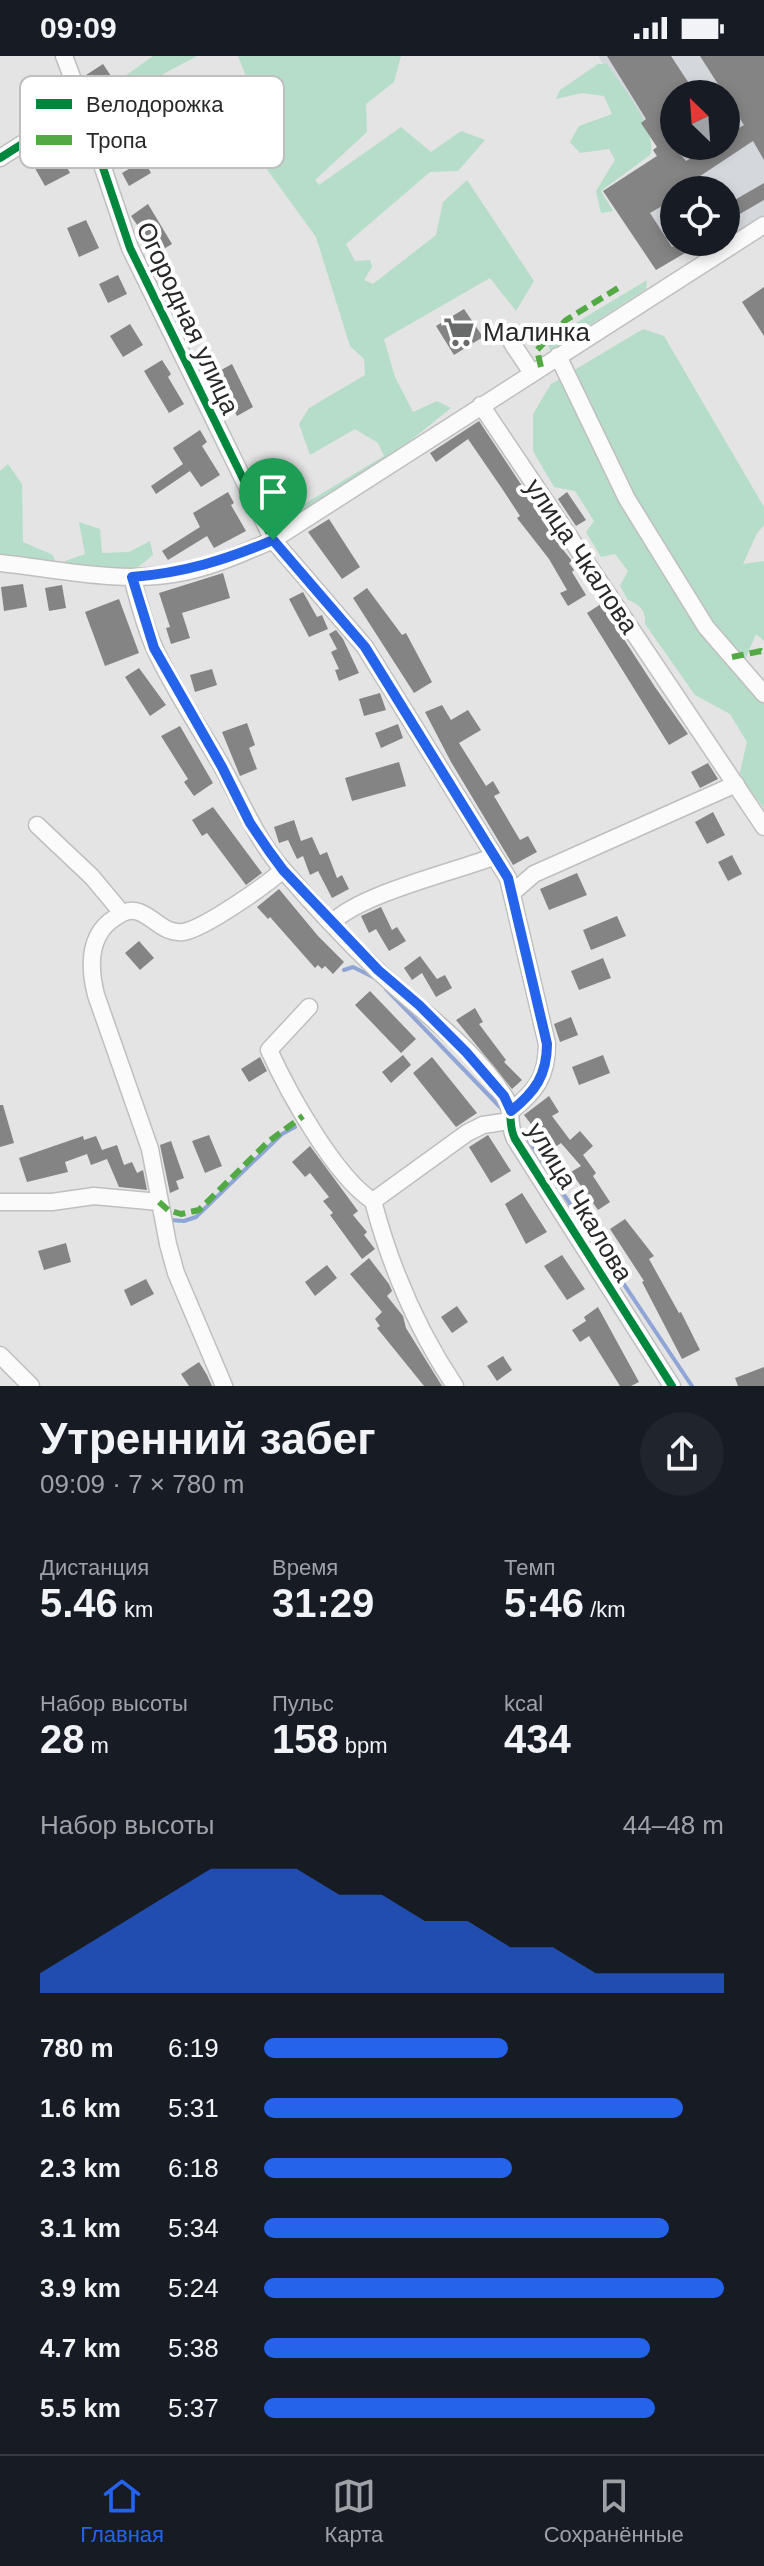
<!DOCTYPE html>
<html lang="ru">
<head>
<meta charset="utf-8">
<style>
	:root { --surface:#171b24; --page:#20242c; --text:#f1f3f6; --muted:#9ea1a6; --line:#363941; --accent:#2563eb }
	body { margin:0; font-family:Helvetica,sans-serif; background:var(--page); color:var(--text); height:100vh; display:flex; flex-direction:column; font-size:30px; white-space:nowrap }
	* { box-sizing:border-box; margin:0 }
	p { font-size:26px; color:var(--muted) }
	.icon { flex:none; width:44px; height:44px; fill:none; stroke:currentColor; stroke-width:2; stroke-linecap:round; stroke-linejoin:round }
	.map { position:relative; height:1330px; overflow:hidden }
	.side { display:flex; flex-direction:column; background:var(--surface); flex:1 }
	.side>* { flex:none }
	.needle { width:52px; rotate:335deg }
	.controls { position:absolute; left:660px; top:24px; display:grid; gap:16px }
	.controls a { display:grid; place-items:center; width:80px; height:80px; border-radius:50%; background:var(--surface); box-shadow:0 4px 12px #0003; font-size:40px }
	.pin { position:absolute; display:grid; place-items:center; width:68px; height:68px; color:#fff; margin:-82px -34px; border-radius:50% 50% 50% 0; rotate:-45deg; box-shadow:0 0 8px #0007 }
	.pin .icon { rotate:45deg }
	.round { display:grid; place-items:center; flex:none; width:84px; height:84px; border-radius:42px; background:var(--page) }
	.headline { display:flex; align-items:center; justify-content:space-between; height:136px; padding:0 40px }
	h1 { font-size:44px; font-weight:800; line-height:60px }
	.figures { display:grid; grid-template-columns:repeat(3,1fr); gap:12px; height:136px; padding:8px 40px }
	.figures div { display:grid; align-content:center }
	.figures b { font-size:40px; font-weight:800 }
	.figures small { font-size:22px; font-weight:400 }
	.figures p { font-size:22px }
	.chart { height:224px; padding:16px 40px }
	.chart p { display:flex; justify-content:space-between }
	.chart svg { width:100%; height:144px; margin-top:8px; fill:var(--accent); opacity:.7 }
	ul { padding:0 40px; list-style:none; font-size:26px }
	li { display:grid; grid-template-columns:128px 96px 1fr; align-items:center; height:60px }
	li i { height:20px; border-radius:10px; background:var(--accent) }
	.status { display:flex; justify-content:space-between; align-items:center; height:56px; padding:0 40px; background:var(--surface); direction:ltr }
	.status svg { height:22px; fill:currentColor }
	.tab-bar { display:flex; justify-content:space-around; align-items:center; height:112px; border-top:2px solid var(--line); background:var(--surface); font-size:22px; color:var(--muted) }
	.tab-bar a { display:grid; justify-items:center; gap:4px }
	.tab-bar .active { color:var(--accent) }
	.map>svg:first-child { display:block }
	.built { fill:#d4d7db; fill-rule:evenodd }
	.green { fill:#b5ddc9 }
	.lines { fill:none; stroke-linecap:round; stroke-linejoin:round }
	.stream { stroke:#8fa5d5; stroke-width:4 }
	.building { fill:#848484 }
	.minor-casing { stroke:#bfbfbf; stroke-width:19 }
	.minor { stroke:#fbfbfb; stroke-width:16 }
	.quiet { stroke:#53aa44; stroke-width:6; stroke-dasharray:12 6; stroke-linecap:butt }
	.cycleway-casing { stroke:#fff; stroke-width:13 }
	.cycleway { stroke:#00873e; stroke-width:8 }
	.route-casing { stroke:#fff; stroke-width:16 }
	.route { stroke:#2563eb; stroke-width:10 }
	.labels { text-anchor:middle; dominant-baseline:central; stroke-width:8; stroke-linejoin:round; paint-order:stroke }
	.street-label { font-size:26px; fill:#272828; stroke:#fff }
	.poi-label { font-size:26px; fill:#272828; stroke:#fff; text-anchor:start }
	.key { fill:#fff; stroke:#bebebe; stroke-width:2 }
	.key-label { font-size:22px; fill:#272828 }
</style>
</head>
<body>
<div class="status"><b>09:09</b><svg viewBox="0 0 49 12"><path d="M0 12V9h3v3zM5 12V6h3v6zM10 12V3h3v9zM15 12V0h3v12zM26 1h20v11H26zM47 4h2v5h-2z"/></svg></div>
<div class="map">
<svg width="764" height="1330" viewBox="0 0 764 1330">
	<rect width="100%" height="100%" fill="#e4e4e4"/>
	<path class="built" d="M598 0H764V159L726 183V134H674V186H721L708 194H690L656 214 603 135 656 100 653 94 657 91ZM674 38H726V90H674Z"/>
	<path class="green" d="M153 0H197L96 54 94 42Z
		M238 0H401L394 26 366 48 367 76 315 124 319 129 401 71 431 96 461 75 485 84 458 115 430 116 346 188 355 205 370 204 372 211 364 224 373 228 436 179 443 146 467 124 534 225 516 255 490 222 384 283 395 321 413 356 437 345 451 352 385 405 278 473 271 468 384 400 378 387 355 373 310 399 299 368 309 352 365 319 364 303 350 290 316 181 263 108 262 61Z
		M598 8H607C621 29 659 75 650 99L601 135 613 155 601 157 596 135 615 104 609 93 580 97 570 86 579 70 612 58 604 40 582 37 556 43 560 34Z
		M647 224 646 233 550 295 548 287 569 271Z
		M643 273 664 280 764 451V469L757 477 743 508 764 505V585L756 578 739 618 764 647V752L739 720 747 686 730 658 695 639 645 568C646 554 640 549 628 544L620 530 628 515 615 498 601 501 586 476 594 465 575 435 554 431 533 395V358L551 328Z
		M8 408 22 428 23 486 53 499 56 508 0 503V415Z
		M79 466 100 473 102 497 129 496 150 485 153 499 133 515 67 512 65 505 85 498Z"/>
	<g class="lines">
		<path class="stream" d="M344 914 353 911 373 921
			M386 933 502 1053
			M518 1070 692 1330
			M170 1164 184 1165 196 1161 282 1078 295 1071"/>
	</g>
	<path class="building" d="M607 0H671L696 38H674V90L686 105 711 90H726V80L744 69 700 0H764V104L753 85 679 134H674V143L650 157 672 191 678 187 685 197 656 214 603 135 657 100 653 94 657 91 641 67 646 63Z
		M103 8 111 20 91 34 83 21Z
		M57 93 70 117 45 130 32 107Z
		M144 104 151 117 129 130 122 117Z
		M764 127V144L726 166V149Z
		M148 148 172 188 162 194 167 203 157 209 144 184 147 183 131 160Z
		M86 164 99 192 79 201 67 172Z
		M118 219 127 238 108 247 99 228Z
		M764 231V280L742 246Z
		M464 253 483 281 454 299 436 270Z
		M130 268 143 289 123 301 110 280Z
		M162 304 171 318 168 321 184 348 169 357 144 315Z
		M232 308 253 351 237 360 214 318Z
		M479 365 552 475 550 477 572 505 569 507 574 514 572 516 586 539 568 550 560 537 567 534 549 503 517 462 520 460 503 434 468 383 436 406 430 397Z
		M200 374 207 386 202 390 220 419 201 431 190 415 156 438 151 430 183 408 173 392Z
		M272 403 297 450 282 458 254 414Z
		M228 436 234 447 231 449 246 475 214 492 207 480 168 504 162 495 200 471 193 457Z
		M567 436 586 464 576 470 558 443Z
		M329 463 360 511 342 523 308 476Z
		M223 517 230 542 182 557 190 582 171 588 166 572 170 571 159 537Z
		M23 528 27 551 4 555 1 531Z
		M62 529 66 552 49 555 45 532Z
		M367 532 402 579 406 577 432 626 414 637 353 542Z
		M303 536 317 561 322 559 328 573 309 581 289 543Z
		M119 543 139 597 105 610 85 556Z
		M601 548 655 631 688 678 669 689 587 557Z
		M336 574 343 583 359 617 339 625 335 614 339 613 331 596 337 593 329 578Z
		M139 612 166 649 150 660 125 621Z
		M212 613 217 629 195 636 190 619Z
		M380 637 386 654 364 660 359 643Z
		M442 649 451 664 468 654 481 674 459 687 486 730 493 725 500 737 494 740 520 784 528 780 537 796 513 809 451 706 425 656Z
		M247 667 255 689 249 692 257 713 240 720 222 676Z
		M398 668 403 682 381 692 375 677Z
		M180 670 213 727 194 740 184 726 188 723 161 680Z
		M399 706 406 730 352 745 345 722Z
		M708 707 718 723 700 732 691 716Z
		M213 751 262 817 246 829 207 777 202 780 192 764Z
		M713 756 725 779 707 788 695 766Z
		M294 764 301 785 312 781 320 799 327 796 337 822 342 819 349 833 332 842 318 815 310 819 303 800 297 803 288 784 279 787 274 771Z
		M732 799 742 818 728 825 718 806Z
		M577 817 587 839 549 854 540 833Z
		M279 833 318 880 344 906 333 918 325 910 322 913 318 909 315 912 270 861 268 863 257 851Z
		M381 851 392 874 397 871 406 885 389 895 376 873 369 877 361 860Z
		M617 860 626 880 591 894 583 874Z
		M139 885 154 902 140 914 125 897Z
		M420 900 437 923 445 919 452 932 436 941 422 917 412 924 404 912Z
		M603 902 611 922 579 934 571 915Z
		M370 935 416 983 401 997 355 949Z
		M475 952 483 966 479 968 506 1004 504 1006 522 1024 512 1033 456 964Z
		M571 961 578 979 560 986 554 968Z
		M403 999 411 1009 391 1027 382 1016Z
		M603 999 610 1017 579 1029 572 1011Z
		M260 1001 267 1015 249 1026 241 1013Z
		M432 1001 477 1057 456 1071 413 1017Z
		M549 1040 559 1056 552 1060 570 1084 580 1075 593 1090 583 1099 596 1117 593 1120 610 1146 598 1154 571 1116 581 1110 561 1087 551 1094 524 1059Z
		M0 1049H3L14 1087 0 1091Z
		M209 1079 222 1110 205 1117 192 1085Z
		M488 1079 511 1115 491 1127 469 1091Z
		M83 1080 84 1084 96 1080 102 1094 117 1089 124 1109 132 1106 137 1117 143 1114 147 1134 119 1131 107 1103 91 1109 87 1098 65 1106 68 1116 27 1126 19 1102Z
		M171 1085 184 1122 176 1125 179 1133 170 1137 160 1089Z
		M310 1090 358 1155 353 1159 367 1176 364 1179 375 1193 362 1203 330 1159 333 1157 323 1145 329 1141 310 1117 305 1121 292 1106Z
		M522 1137 547 1176 526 1188 505 1148Z
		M625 1163 654 1200 649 1203 679 1257 681 1256 700 1294 682 1303 642 1226 644 1225 610 1173Z
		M66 1187 71 1206 44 1214 38 1195Z
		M562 1199 585 1233 567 1244 544 1210Z
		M369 1202 389 1228 392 1235 387 1240 403 1260 406 1272 442 1330H424L377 1272 380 1270 375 1263 382 1256 350 1218Z
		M327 1209 337 1222 315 1240 305 1226Z
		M146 1223 154 1238 131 1250 124 1234Z
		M457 1250 468 1266 452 1277 441 1261Z
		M598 1251 639 1326 631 1330H620L589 1280 580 1286 572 1274 586 1265 584 1261Z
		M503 1300 512 1314 497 1325 487 1310Z
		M199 1306 207 1319 212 1330H189L181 1318Z
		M764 1311V1330H738L735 1322Z"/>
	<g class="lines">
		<defs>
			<path id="minor" d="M64 0 72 21 74 55 98 97 130 192 273 484 365 591 508 822 547 988C547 1021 536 1035 511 1055
				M0 102 74 55
				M512 287 532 317
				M558 300 627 443 706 571 764 638
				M481 349 764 771
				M0 507C56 513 117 527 173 518 208 513 241 498 273 484L764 169
				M132 521C138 544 144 568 154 591 172 631 198 669 220 707 241 744 256 784 285 816 314 850 345 883 377 914 418 953 477 994 506 1043 513 1056 508 1070 515 1083L672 1330
				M37 769 92 821 122 857
				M512 837 534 818 736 728
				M332 867C360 838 453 816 493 801
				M309 951 269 994C288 1036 335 1121 373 1145 390 1209 418 1275 455 1330
				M373 1145 467 1077 483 1069 510 1065
				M0 1146H52L94 1140 159 1146
				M0 1299 31 1330
				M224 1330 176 1217 168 1188 150 1093 96 939C89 911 88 878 116 861 123 856 131 853 139 856 155 862 164 878 183 876 204 873 266 829 283 814"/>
		</defs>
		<use href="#minor" class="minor-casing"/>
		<use href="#minor" class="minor"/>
		<path class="quiet" d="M541 311 537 294 566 264 623 229
			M732 601 761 595 764 597
			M159 1146 168 1154 181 1158 199 1154 268 1086 303 1060"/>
		<defs>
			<path id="cycleway" d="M0 102 74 55 98 97 130 192 273 484 365 591 508 822
				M132 521C138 544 144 568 154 591 172 631 198 669 220 707 241 744 256 784 285 816 314 850 345 883 377 914 418 953 477 994 506 1043 513 1056 508 1070 515 1083L672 1330"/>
		</defs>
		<use href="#cycleway" class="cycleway-casing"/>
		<use href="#cycleway" class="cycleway"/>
	</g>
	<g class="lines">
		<defs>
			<path id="route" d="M273 484 365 591 508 822 547 988C547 1019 535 1036 511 1055L504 1040 466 996 419 949 378 914 283 814 269 795 250 767 222 711 154 592 132 521C183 517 226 504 273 484Z"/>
		</defs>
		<use href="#route" class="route-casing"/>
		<use href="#route" class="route"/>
	</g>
	<defs>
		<symbol id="supermarket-bare" viewBox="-9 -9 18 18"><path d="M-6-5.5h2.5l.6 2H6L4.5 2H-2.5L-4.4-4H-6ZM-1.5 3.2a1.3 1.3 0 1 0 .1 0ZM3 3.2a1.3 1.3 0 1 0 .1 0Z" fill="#696a6a" stroke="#fff" stroke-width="2.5" paint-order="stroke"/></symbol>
	</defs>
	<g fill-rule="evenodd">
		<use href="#supermarket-bare" x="437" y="254" width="44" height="44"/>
	</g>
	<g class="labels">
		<g class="street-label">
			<text transform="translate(188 262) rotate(65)">Огородная улица</text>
			<text transform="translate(582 500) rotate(56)">улица Чкалова</text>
			<text transform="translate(580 1146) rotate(59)">улица Чкалова</text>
		</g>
		<g class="poi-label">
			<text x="483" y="276">Малинка</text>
		</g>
	</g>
	<rect x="20" y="20" width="264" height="92" rx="12" class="key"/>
	<rect x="36" y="43" width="36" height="10" fill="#00873e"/>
	<rect x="36" y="79" width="36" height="10" fill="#53aa44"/>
	<g class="key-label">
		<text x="86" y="56">Велодорожка</text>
		<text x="86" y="92">Тропа</text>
	</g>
</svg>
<div class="controls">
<a><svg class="needle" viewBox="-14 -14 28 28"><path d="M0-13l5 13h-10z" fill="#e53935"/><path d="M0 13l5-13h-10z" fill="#9ea1a6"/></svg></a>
<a><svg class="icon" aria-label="locate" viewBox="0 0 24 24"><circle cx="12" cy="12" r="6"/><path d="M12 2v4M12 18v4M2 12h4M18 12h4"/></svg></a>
</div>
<div class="pin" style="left:273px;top:484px;background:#1e9e55"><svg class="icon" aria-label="arrive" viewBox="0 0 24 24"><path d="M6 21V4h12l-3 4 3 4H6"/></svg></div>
</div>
<section class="side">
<div class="headline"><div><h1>Утренний забег</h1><p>09:09 · 7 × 780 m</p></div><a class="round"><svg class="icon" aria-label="share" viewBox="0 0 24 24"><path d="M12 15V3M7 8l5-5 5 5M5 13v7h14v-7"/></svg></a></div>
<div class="figures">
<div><p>Дистанция</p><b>5.46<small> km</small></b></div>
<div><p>Время</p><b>31:29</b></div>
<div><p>Темп</p><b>5:46<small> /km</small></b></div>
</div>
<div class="figures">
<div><p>Набор высоты</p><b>28<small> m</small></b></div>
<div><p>Пульс</p><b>158<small> bpm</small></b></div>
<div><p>kcal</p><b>434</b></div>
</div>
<div class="chart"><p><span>Набор высоты</span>44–48 m</p>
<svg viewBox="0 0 160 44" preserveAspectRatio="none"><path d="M0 44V38L10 30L20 22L30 14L40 6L50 6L60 6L70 14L80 14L90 22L100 22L110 30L120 30L130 38L140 38L150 38L160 38V44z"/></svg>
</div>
<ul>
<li><b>780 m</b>6:19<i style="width:53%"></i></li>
<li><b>1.6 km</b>5:31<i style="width:91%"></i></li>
<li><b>2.3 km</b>6:18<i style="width:54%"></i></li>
<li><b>3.1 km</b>5:34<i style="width:88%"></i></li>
<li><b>3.9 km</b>5:24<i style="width:100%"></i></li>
<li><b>4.7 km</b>5:38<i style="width:84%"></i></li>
<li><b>5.5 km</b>5:37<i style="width:85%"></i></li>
</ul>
</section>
<nav class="tab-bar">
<a class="active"><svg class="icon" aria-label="home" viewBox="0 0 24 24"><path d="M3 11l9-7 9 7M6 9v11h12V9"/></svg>Главная</a>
<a><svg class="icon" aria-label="map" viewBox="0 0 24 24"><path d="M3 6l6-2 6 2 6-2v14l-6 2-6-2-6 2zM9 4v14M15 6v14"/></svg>Карта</a>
<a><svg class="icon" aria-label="saved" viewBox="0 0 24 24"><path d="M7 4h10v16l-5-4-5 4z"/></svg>Сохранённые</a>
</nav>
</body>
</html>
